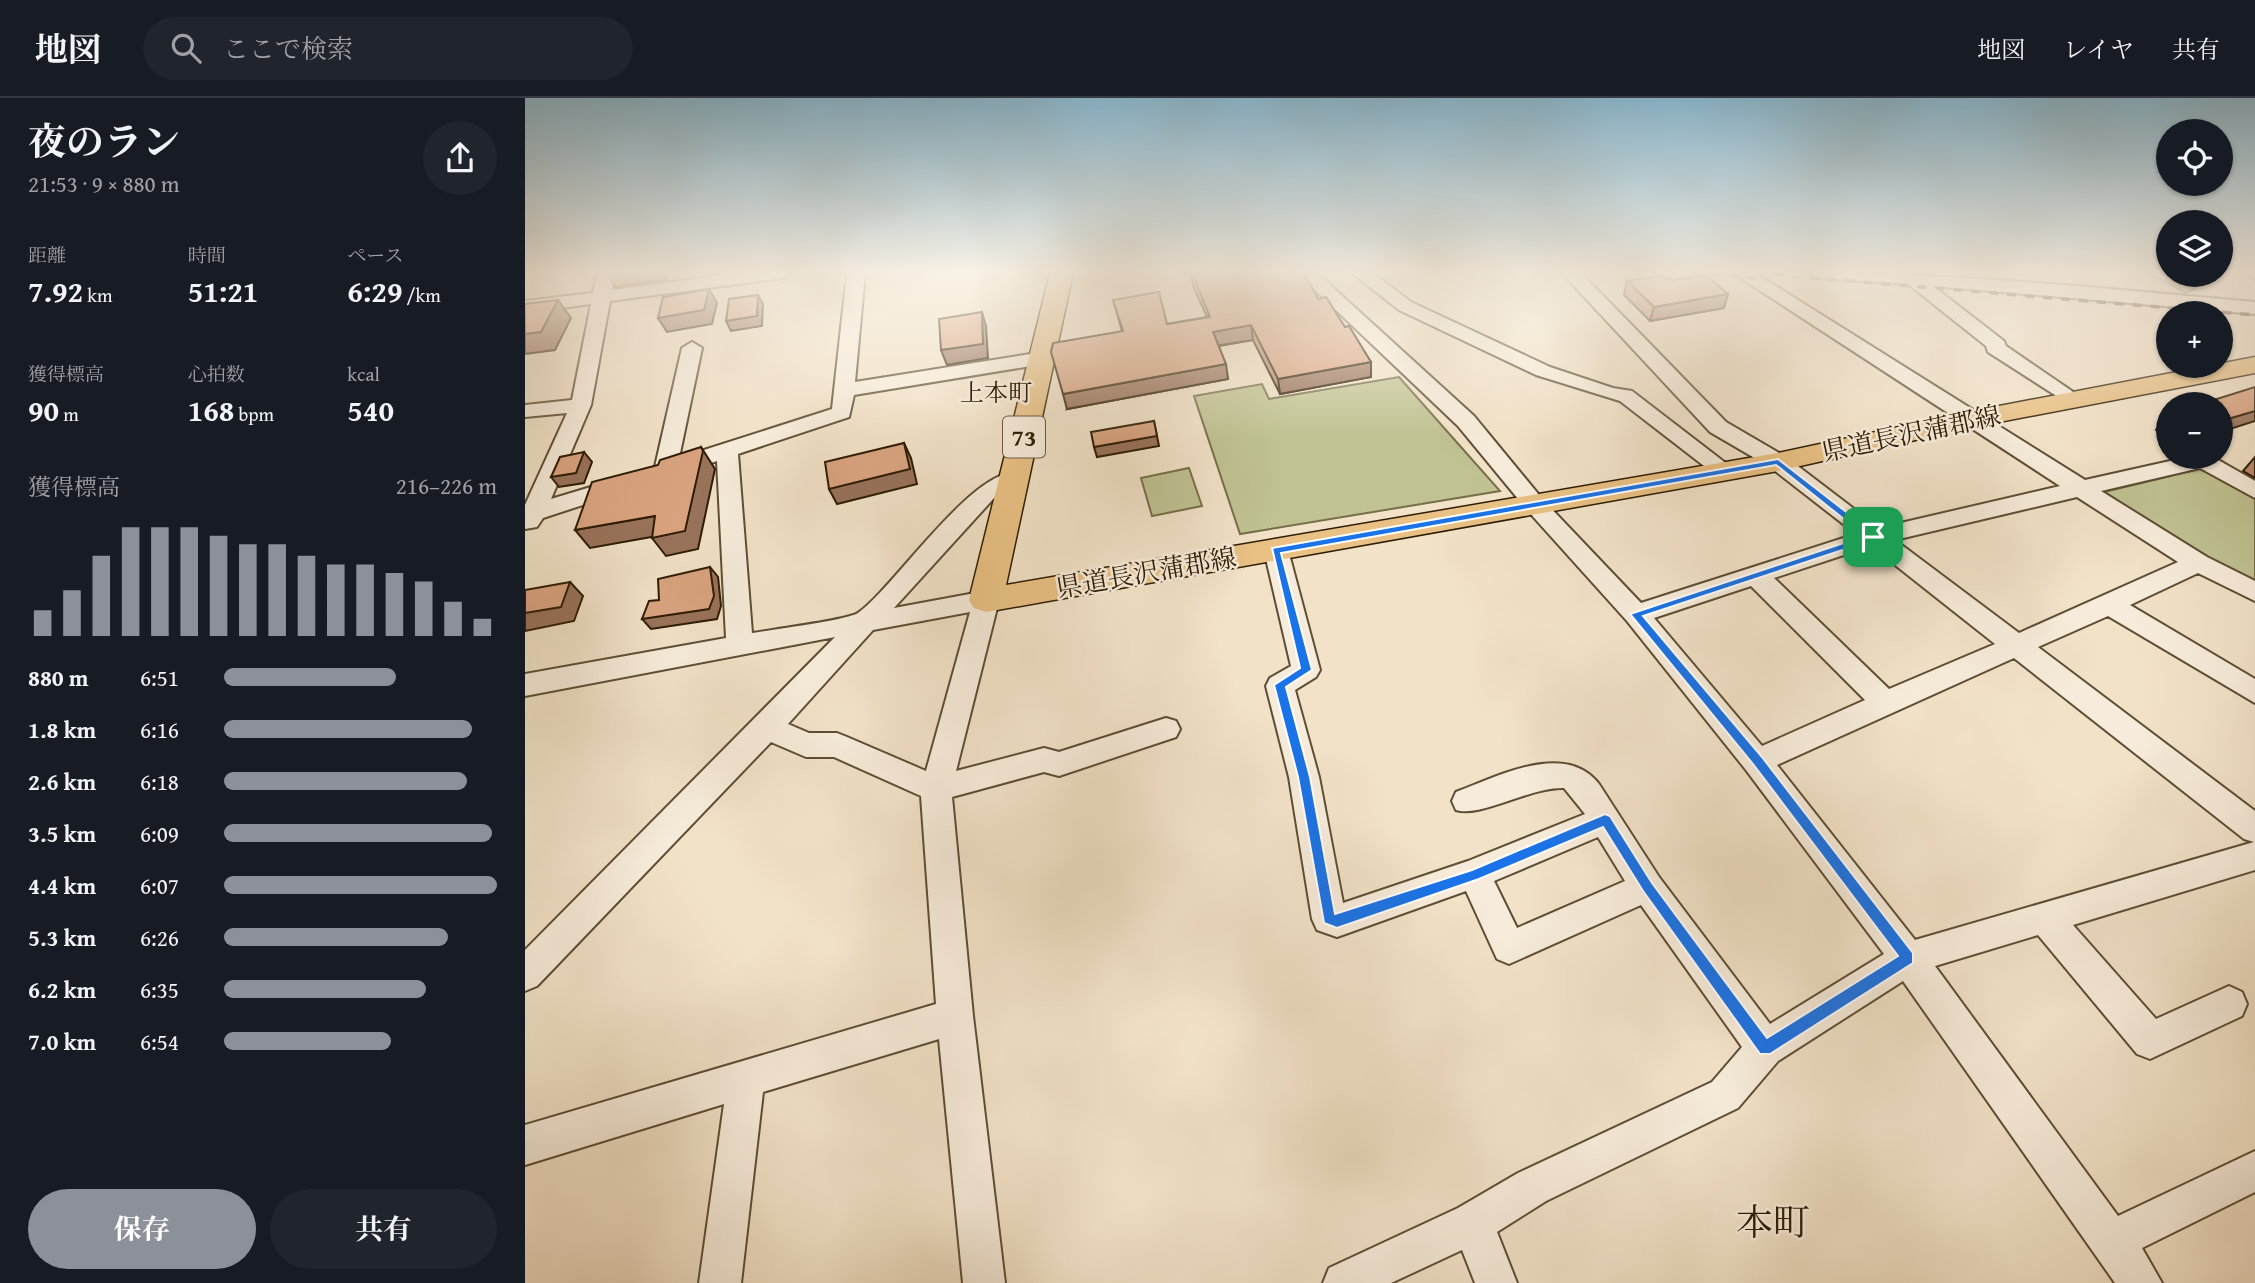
<!DOCTYPE html>
<html lang="ja">
<head>
<meta charset="utf-8">
<style>
	:root { --surface:#171b24; --page:#20242c; --text:#f1f3f6; --muted:#9ea1a6; --line:#363941; --accent:#8c9099 }
	body { margin:0; font-family:"Gentium Book Plus","Noto Serif JP",serif; background:var(--page); color:var(--text); height:100vh; display:flex; flex-direction:column; font-size:26px; white-space:nowrap }
	* { box-sizing:border-box; margin:0 }
	p { font-size:23px; color:var(--muted) }
	.icon { flex:none; width:38px; height:38px; fill:none; stroke:currentColor; stroke-width:2; stroke-linecap:round; stroke-linejoin:round }
	.map { position:relative; flex:1; overflow:hidden }
	.panel { display:flex; flex-direction:column; background:var(--surface); width:525px }
	.panel>* { flex:none }
	.tools { position:absolute; left:1631px; top:21px; display:grid; gap:14px }
	.tools a { display:grid; place-items:center; width:77px; height:77px; border-radius:50%; background:var(--surface); box-shadow:0 2px 5px #0004; font-size:35px }
	.pin { position:absolute; display:grid; place-items:center; width:60px; height:60px; color:#fff; margin:-30px; border-radius:14px; box-shadow:0 4px 10px #0006 }
	.round { display:grid; place-items:center; flex:none; width:74px; height:74px; border-radius:37px; background:var(--page) }
	.headline { display:flex; align-items:center; justify-content:space-between; height:119px; padding:0 28px }
	h1 { font-size:38px; font-weight:700; line-height:52px }
	.metrics { display:grid; grid-template-columns:repeat(3,1fr); gap:10px; height:119px; padding:7px 28px }
	.metrics div { display:grid; align-content:center }
	.metrics b { font-size:30px; font-weight:700 }
	.metrics small { font-size:19px; font-weight:400 }
	.metrics p { font-size:19px }
	.chart { height:196px; padding:14px 28px }
	.chart p { display:flex; justify-content:space-between }
	.chart svg { width:100%; height:126px; margin-top:7px; stroke:var(--accent); stroke-width:6 }
	.button { display:flex; gap:14px; margin-top:auto; padding:14px 28px }
	.button a { flex:1; height:80px; border-radius:42px; background:var(--accent); color:#fff; font-size:28px; font-weight:700; line-height:80px; text-align:center }
	.button a+a { background:var(--page); color:var(--text) }
	ul { padding:0 28px; list-style:none; font-size:23px }
	li { display:grid; grid-template-columns:112px 84px 1fr; align-items:center; height:52px }
	li i { height:18px; border-radius:9px; background:var(--accent) }
	header { display:flex; align-items:center; gap:42px; box-sizing:border-box; height:98px; padding:0 35px; background:var(--surface); border-bottom:2px solid var(--line) }
	header strong { font-size:33px }
	nav { display:flex; gap:38px; margin-inline-start:auto; font-size:24px }
	.search { width:490px; height:63px; background:var(--page); display:flex; align-items:center; gap:18px; box-sizing:border-box; padding:0 24px; border-radius:38px; color:var(--muted); font-size:26px }
	main { display:flex; flex:1; min-height:0 }
	.map>svg:first-child { display:block }
	.green { fill:#c0c292; stroke:#766f4a; stroke-width:2 }
	.lines { fill:none; stroke-linecap:round; stroke-linejoin:round }
	.minor-casing { stroke:#5e4e34; stroke-width:4 }
	.major-casing { stroke:#2d1c03; stroke-width:3 }
	.minor { fill:#f7ecdb; fill-rule:evenodd }
	.major { fill:#e9c184; fill-rule:evenodd }
	.rail { stroke:#2d1c03; stroke-width:3.5; stroke-dasharray:9 9; stroke-linecap:butt }
	.wall { fill:#bb8c6e; stroke:#2d1c03; stroke-width:2 }
	.shaded-wall { fill:#98725a; stroke:#2d1c03; stroke-width:2 }
	.building { fill:#d9a380; stroke:#2d1c03; stroke-width:2 }
	.route { fill:#1a73e8; stroke:#fff; stroke-width:2; fill-rule:evenodd }
	.labels { text-anchor:middle; dominant-baseline:central; stroke-width:5; stroke-linejoin:round; paint-order:stroke }
	.far-quarter-label { font-size:24px; fill:#2d1c03; stroke:#f7ecdb }
	.shield { fill:#f7ecdb; stroke:#6a5a44; stroke-width:2 }
	.shield-label { font-size:24px; font-weight:bold; fill:#2d1c03 }
	.street-label { font-size:26px; fill:#2d1c03; stroke:#f7ecdb }
	.near-quarter-label { font-size:37px; fill:#2d1c03; stroke:#f7ecdb }
</style>
</head>
<body>
<header>
<strong>地図</strong>
<div class="search"><svg class="icon" aria-label="search" viewBox="0 0 24 24"><circle cx="10" cy="10" r="6"/><path d="M15 15l6 6"/></svg>ここで検索</div>
<nav><a>地図</a><a>レイヤ</a><a>共有</a></nav>
</header>
<main>
<section class="panel">
<div class="headline"><div><h1>夜のラン</h1><p>21:53 · 9 × 880 m</p></div><a class="round"><svg class="icon" aria-label="share" viewBox="0 0 24 24"><path d="M12 15V3M7 8l5-5 5 5M5 13v7h14v-7"/></svg></a></div>
<div class="metrics">
<div><p>距離</p><b>7.92<small> km</small></b></div>
<div><p>時間</p><b>51:21</b></div>
<div><p>ペース</p><b>6:29<small> /km</small></b></div>
</div>
<div class="metrics">
<div><p>獲得標高</p><b>90<small> m</small></b></div>
<div><p>心拍数</p><b>168<small> bpm</small></b></div>
<div><p>kcal</p><b>540</b></div>
</div>
<div class="chart"><p><span>獲得標高</span>216–226 m</p>
<svg viewBox="0 0 160 44" preserveAspectRatio="none"><path d="M5 44V35M15 44V28M25 44V16M35 44V6M45 44V6M55 44V6M65 44V9M75 44V12M85 44V12M95 44V16M105 44V19M115 44V19M125 44V22M135 44V25M145 44V32M155 44V38"/></svg>
</div>
<ul>
<li><b>880 m</b>6:51<i style="width:63%"></i></li>
<li><b>1.8 km</b>6:16<i style="width:91%"></i></li>
<li><b>2.6 km</b>6:18<i style="width:89%"></i></li>
<li><b>3.5 km</b>6:09<i style="width:98%"></i></li>
<li><b>4.4 km</b>6:07<i style="width:100%"></i></li>
<li><b>5.3 km</b>6:26<i style="width:82%"></i></li>
<li><b>6.2 km</b>6:35<i style="width:74%"></i></li>
<li><b>7.0 km</b>6:54<i style="width:61%"></i></li>
</ul>
<div class="button"><a>保存</a><a>共有</a></div>
</section>
<div class="map">
<svg width="1730" height="1185" viewBox="0 0 1730 1185">
	<rect width="100%" height="100%" fill="#f2e2c8"/>
	<filter id="stains"><feTurbulence type="fractalNoise" baseFrequency=".00286" numOctaves="4"/><feColorMatrix values="0 0 0 0 .2 0 0 0 0 .09 0 0 0 0 .02 0 0 0 .5 -.17"/></filter>
	<radialGradient id="worn" r=".72"><stop offset=".6" stop-color="#630" stop-opacity="0"/><stop offset="1" stop-color="#630" stop-opacity=".3"/></radialGradient>
	<path class="green" d="M874 279 975 393 715 436 669 298 737 286 744 301Z
		M664 370 677 408 627 418 616 380Z
		M1678 370 1730 400V483L1675 455 1579 394Z"/>
	<g class="lines">
		<defs>
			<path id="minor" d="M72 175H90L87 192 215 175H267L258 180 85 203 66 307 26 401 99 379 107 381 110 386 107 391 18 420 12 429 0 431V407L42 315 0 319V307L47 302 66 206 0 215V203L68 195Z
				M322 175H340L330 284 518 254 528 260 518 266 329 297 324 319 213 356 227 535C245 532 323 522 333 515 370 489 452 363 497 375L500 380 470 399 369 510 461 493 470 496 474 502 431 673 519 650 534 654 641 620 651 623 655 631 651 639 534 678 519 674 427 699 448 918 480 1185H438L414 941 238 994 216 1185H174L199 1006 0 1067V1027L411 906 396 698 309 659H281L246 644 12 888 0 893V852L310 539 0 598V576L201 540 192 363 140 380 129 373 157 250 167 244 177 250 154 360 307 311ZM445 514 401 673 322 639 312 635H284L263 626 348 532Z
				M772 175H792L949 318 1019 403 1116 505 1331 436 1245 369 1185 334 1037 175H1056L1201 324 1261 359 1354 430 1535 388 1208 175H1230L1560 382 1663 359H1688L1730 383V400L1675 370 1576 393 1682 459 1730 483V503L1673 475 1605 507 1730 581V605L1583 518 1513 549 1730 713V772L1548 827 1631 921 1704 888 1717 894 1722 906 1717 918 1625 961 1612 956 1513 837 1410 868 1593 1118 1730 1053V1094L1617 1150 1637 1185H1590L1378 883 1253 963 1213 1010 1021 1103 972 1134 992 1185H950L937 1152 866 1185H798L804 1170 933 1110 993 1075 1187 984 1217 949 1116 807 984 866 972 861 941 793 812 839 792 832 787 821 764 679 741 588 745 580 766 568 739 452 742 446H760L763 452 795 572 791 579 770 592 794 679 818 805 943 763 1060 716 1039 690C1005 689 955 720 931 712L927 703 931 694C972 679 1040 642 1074 686L1134 779 1245 926 1359 856 1221 672 1102 523 1003 413 933 328ZM1552 399 1653 464 1494 535 1370 442ZM1346 448 1470 546 1364 591 1249 480ZM1226 488 1340 602 1237 648 1129 520ZM1489 560 1719 741 1729 744 1390 842 1252 667ZM1073 739 1100 783 992 830 969 783Z
				M827 175H848L886 204 1025 269 1088 290 1107 293 1211 373 1208 378H1192L1095 303 1011 277 874 212Z
				M1284 175C1434 175 1582 191 1730 204V216L1408 188 1479 243 1481 248 1554 298 1557 302 1554 306 1547 308 1463 254 1461 248 1383 186 1293 180Z
				M1626 175 1651 177 1670 189 1661 194Z
				M1720 175H1730V181Z"/>
			<path id="major" d="M525 175H548L481 487 1253 355 1448 313 1730 259V275L1448 329 1253 373 461 514 449 510 444 502Z"/>
		</defs>
		<use href="#minor" class="minor-casing"/>
		<use href="#major" class="major-casing"/>
		<use href="#minor" class="minor"/>
		<use href="#major" class="major"/>
		<path class="rail" d="M1168 175 1241 181
			M1231 175 1730 217"/>
	</g>
	<path class="wall" d="M666 175 793 201 820 229 846 264V279L755 296 728 242 694 248 703 281 542 311 597 233 588 202 642 226 682 219 668 188Z
		M1102 183 1199 210 1125 223 1099 197Z
		M1641 317H1643V339L1631 332Z
		M1730 359V380L1718 373Z"/>
	<path class="shaded-wall" d="M82 175H143L140 182 90 189Z
		M184 191 192 205 187 226 142 234 133 220Z
		M1203 196 1199 210 1125 223 1129 209Z
		M233 197 238 206 237 228 206 233 201 223Z
		M33 202 46 220 30 252 0 256V236Z
		M457 214 461 228 463 260 422 267 416 252Z
		M726 227 728 242 690 248 688 234Z
		M846 264V279L755 296 753 281Z
		M701 266 703 281 542 311 538 296Z
		M1730 313V323L1696 334V323Z
		M629 323 634 348 572 359 569 349Z
		M379 345 386 360 392 386 312 406 304 391Z
		M176 349 190 371 173 451 141 458 127 440Z
		M59 354 67 364 59 385 34 389 26 379Z
		M130 418 143 436 65 450 50 432Z
		M185 469 193 479 196 508 192 521 126 531 117 521Z
		M45 484 58 498 49 523 0 533V515Z"/>
	<path class="building" d="M667 175H779L793 201 801 199 820 229 824 228 846 264 753 281 726 227 688 234 701 266 538 296 526 254 528 245 598 233 588 202 634 194 642 226 685 219Z
		M1181 177 1203 196 1129 209 1102 183 1134 178 1149 182Z
		M184 191 179 212 133 220 138 199Z
		M233 197 232 218 201 223 204 201Z
		M33 202 16 234 0 236V206Z
		M457 214 458 246 416 252 414 221Z
		M1730 289V313L1696 323V306H1676Z
		M629 323 632 338 569 349 566 334Z
		M379 345 385 371 304 391 300 364Z
		M176 349 178 353 160 433 127 440 130 418 50 432 67 384 133 367 135 362Z
		M59 354 51 375 26 379 35 359Z
		M185 469 189 498 184 511 117 521 124 503 134 502 133 481Z
		M45 484 36 509 0 515V492Z"/>
	<linearGradient id="sky" x2="0" y2="1"><stop stop-color="#89b8d1"/><stop offset="0.51" stop-color="#f9f2e6"/><stop offset="1" stop-color="#f9f2e6" stop-opacity="0"/></linearGradient>
	<rect width="1730" height="341" fill="url(#sky)"/>
	<path class="route" d="M1253 361 1351 437V441L1118 518 1237 659 1388 855V865L1245 956H1235L1118 793 1078 729 954 781 812 830 799 825 773 679 749 587 775 570 747 450ZM1251 367 1340 438 1105 516 1228 666 1373 858 1242 940 1127 785 1085 718 1080 716 947 772 810 816 785 679 761 589 787 572 756 455Z"/>
	<g class="labels">
		<g class="far-quarter-label">
			<text x="471" y="294">上本町</text>
		</g>
		<rect class="shield" x="478" y="318.5" width="42" height="41" rx="5"/>
		<g class="shield-label">
			<text x="499" y="339">73</text>
		</g>
		<g class="street-label">
			<text transform="translate(1386 335) rotate(-12)">県道長沢蒲郡線</text>
			<text transform="translate(621 474) rotate(-10)">県道長沢蒲郡線</text>
		</g>
		<g class="near-quarter-label">
			<text x="1248" y="1123">本町</text>
		</g>
	</g>
	<rect width="100%" height="100%" filter="url(#stains)"/>
	<rect width="100%" height="100%" fill="url(#worn)"/>
</svg>
<div class="tools">
<a><svg class="icon" aria-label="locate" viewBox="0 0 24 24"><circle cx="12" cy="12" r="6"/><path d="M12 2v4M12 18v4M2 12h4M18 12h4"/></svg></a>
<a><svg class="icon" aria-label="layers" viewBox="0 0 24 24"><path d="M12 4l9 5-9 5-9-5zM3 14l9 5 9-5"/></svg></a>
<a>+</a>
<a>−</a>
</div>
<div class="pin" style="left:1348px;top:439px;background:#1e9e55"><svg class="icon" aria-label="arrive" viewBox="0 0 24 24"><path d="M6 21V4h12l-3 4 3 4H6"/></svg></div>
</div>
</main>
</body>
</html>
